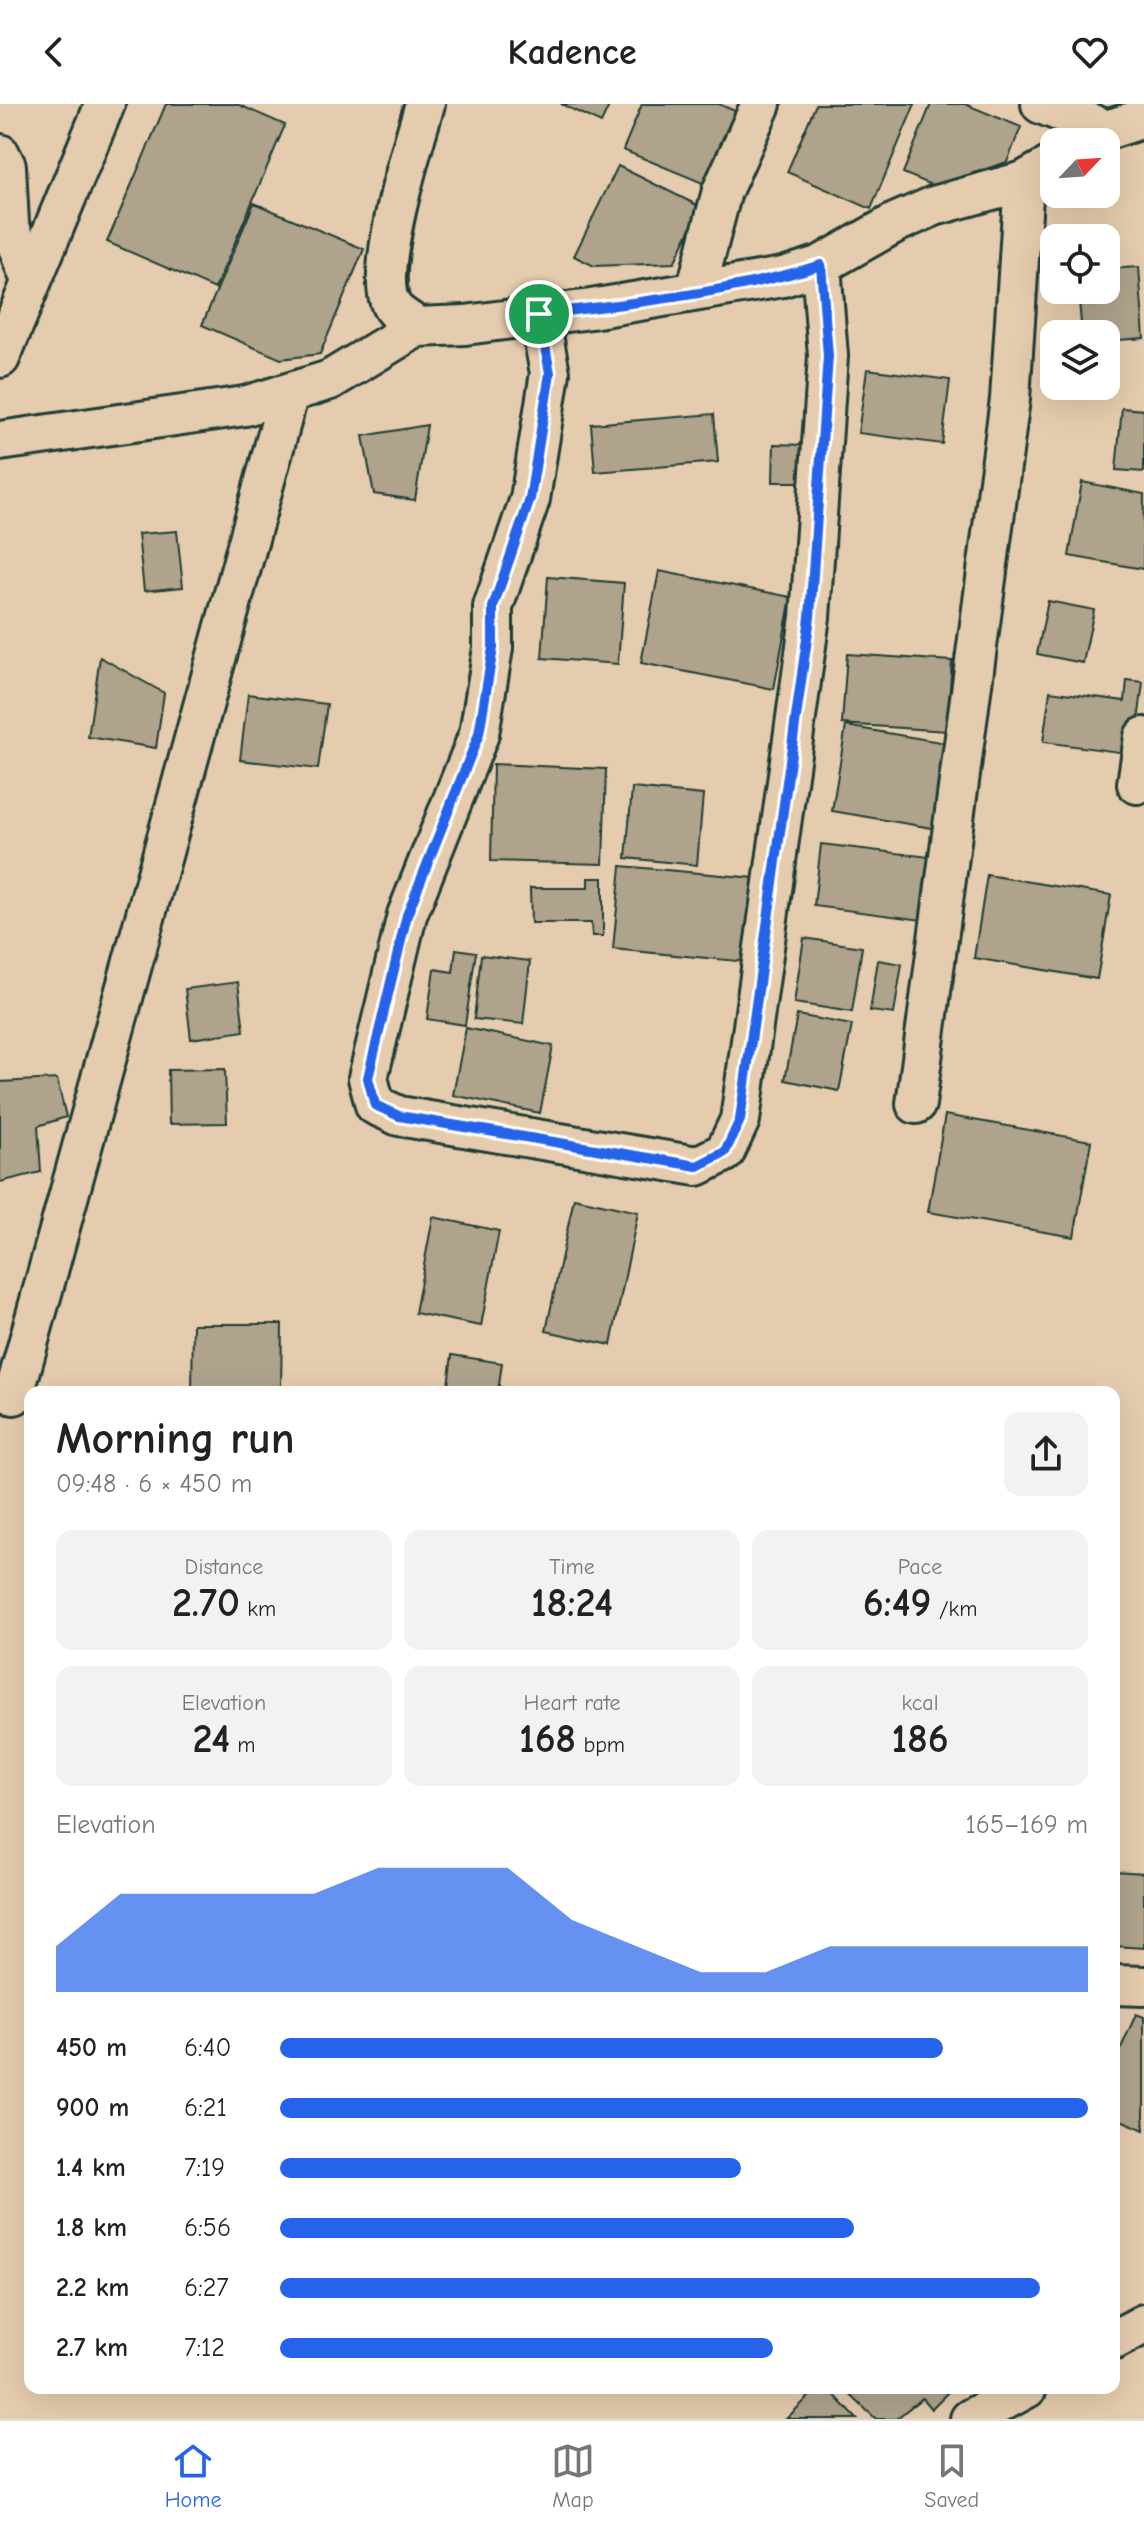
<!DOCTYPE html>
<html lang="en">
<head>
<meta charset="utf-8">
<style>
	:root { --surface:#fff; --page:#f2f2f2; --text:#222; --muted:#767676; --line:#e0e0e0; --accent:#2563eb }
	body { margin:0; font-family:"Comic Neue",sans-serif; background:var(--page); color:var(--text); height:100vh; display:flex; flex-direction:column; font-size:30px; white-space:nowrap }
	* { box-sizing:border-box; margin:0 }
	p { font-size:26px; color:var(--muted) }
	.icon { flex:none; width:44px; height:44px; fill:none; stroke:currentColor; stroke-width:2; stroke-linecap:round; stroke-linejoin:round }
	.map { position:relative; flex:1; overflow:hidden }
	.side { position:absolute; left:24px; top:1282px; width:1096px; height:1008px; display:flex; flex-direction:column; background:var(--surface); border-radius:16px; box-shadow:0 8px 32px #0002 }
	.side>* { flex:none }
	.needle { width:52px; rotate:65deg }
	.buttons { position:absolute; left:1040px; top:24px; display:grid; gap:16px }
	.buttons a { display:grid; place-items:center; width:80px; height:80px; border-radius:16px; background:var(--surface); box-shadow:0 8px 32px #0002; font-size:40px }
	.pin { position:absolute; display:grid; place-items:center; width:68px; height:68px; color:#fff; margin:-34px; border:4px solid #fff; border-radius:50%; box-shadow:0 2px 8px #0007 }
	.round { display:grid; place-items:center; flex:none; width:84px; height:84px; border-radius:16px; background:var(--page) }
	.summary { display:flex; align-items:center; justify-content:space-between; height:136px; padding:0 32px }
	h1 { font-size:44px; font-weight:600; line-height:60px }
	.metrics { display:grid; grid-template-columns:repeat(3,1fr); gap:12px; height:136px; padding:8px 32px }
	.metrics div { display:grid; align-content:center; border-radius:16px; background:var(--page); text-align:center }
	.metrics b { font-size:40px; font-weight:600 }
	.metrics small { font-size:22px; font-weight:400 }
	.metrics p { font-size:22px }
	.chart { height:224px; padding:16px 32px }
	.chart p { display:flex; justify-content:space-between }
	.chart svg { width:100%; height:144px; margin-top:8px; fill:var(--accent); opacity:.7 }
	ul { padding:0 32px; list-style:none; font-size:26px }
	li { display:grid; grid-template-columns:128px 96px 1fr; align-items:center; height:60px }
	li i { height:20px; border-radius:10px; background:var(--accent) }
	header { display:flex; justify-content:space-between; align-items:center; height:104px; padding:0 32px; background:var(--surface); font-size:36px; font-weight:600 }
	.dock { display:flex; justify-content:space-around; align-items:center; height:112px; border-top:2px solid var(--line); background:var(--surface); font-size:22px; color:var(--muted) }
	.dock a { display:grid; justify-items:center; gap:4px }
	.dock .active { color:var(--accent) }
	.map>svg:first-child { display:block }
	.building { fill:#afa38c; stroke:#1f3d34; stroke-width:2 }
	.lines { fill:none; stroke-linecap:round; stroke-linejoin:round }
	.minor-casing { stroke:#1f3d34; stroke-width:44 }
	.minor { stroke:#e6ccae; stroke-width:38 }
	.route-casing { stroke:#fff; stroke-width:16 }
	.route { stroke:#2563eb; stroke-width:10 }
</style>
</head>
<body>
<header><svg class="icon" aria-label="back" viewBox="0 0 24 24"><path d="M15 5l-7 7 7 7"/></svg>Kadence<svg class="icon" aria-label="heart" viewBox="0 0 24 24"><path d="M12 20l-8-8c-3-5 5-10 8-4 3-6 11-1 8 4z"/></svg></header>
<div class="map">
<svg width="1144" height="2315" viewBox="0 0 1144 2315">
	<rect width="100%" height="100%" fill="#e6ccae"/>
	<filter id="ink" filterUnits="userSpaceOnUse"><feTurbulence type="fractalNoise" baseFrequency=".0125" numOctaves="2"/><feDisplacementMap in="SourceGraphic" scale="16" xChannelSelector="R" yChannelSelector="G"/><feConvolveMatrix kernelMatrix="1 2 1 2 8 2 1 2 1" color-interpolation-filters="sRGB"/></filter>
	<g filter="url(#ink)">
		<path class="building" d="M166 0H237L285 21 215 185 107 138Z
			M561 0H610L601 19Z
			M642 0H719L751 14 722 87 623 46Z
			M816 0H915L871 105 787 68Z
			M931 0H965L1021 23 1007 58 934 82 903 69Z
			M618 62 701 103 674 159 594 162 574 152Z
			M254 99 364 145 320 250 281 255 202 221Z
			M1139 163 1144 234 1106 237V230H1082L1078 186H1106V165Z
			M867 265 950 276 942 340 858 329Z
			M1122 304 1144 306V368L1116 366Z
			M714 310 718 358 595 368 591 320Z
			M427 321 415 396 374 390 363 332Z
			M774 340 803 341V378H773Z
			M1082 378 1144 390 1143 465 1069 452Z
			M177 427 183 483 144 487 138 430Z
			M659 467 791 493 774 585 641 559Z
			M548 473 624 479 618 560 542 554Z
			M1048 497 1094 506 1083 559 1037 550Z
			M847 550 952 557 947 627 842 620Z
			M100 553 164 589 156 644 88 633Z
			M1127 576 1143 578 1134 650 1043 638 1050 587 1125 597Z
			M248 590 327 600 318 665 240 656Z
			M846 622 952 640 938 725 832 707Z
			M493 660 606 665 603 760 491 757Z
			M632 684 703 691 697 761 626 754Z
			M821 740 930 753 922 816 814 802Z
			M621 762 766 775 758 859 613 845Z
			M987 771 1111 791 1097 875 974 854Z
			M588 774H603V832H592L591 819H531L530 784H588Z
			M804 834 862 843 852 908 794 899Z
			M456 845 476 848 465 921 427 915 434 865 453 868Z
			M481 851 530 857 523 920 474 915Z
			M878 856 902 860 894 910 870 907Z
			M238 878 244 927 191 935 185 885Z
			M797 911 852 921 839 987 785 976Z
			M466 924 553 942 540 1009 453 991Z
			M225 965 227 1019 169 1020 168 966Z
			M57 975 66 1013 38 1022 41 1068 0 1078V978Z
			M945 1011 1091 1037 1074 1133 928 1108Z
			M574 1094 638 1108 611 1241 546 1227Z
			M433 1113 499 1127 481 1222 415 1209Z
			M193 1220H282L281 1287 192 1286Z
			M452 1251 502 1259 498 1288H447Z
			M1114 1767 1144 1769V1844L1114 1842Z
			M1136 1910 1144 1913V2026L1114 2013V1960Z
			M818 2284H828L857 2315H786Z
			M843 2284H947L949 2287 931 2305 922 2294 896 2315H876Z"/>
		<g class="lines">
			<defs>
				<path id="minor" d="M1041 0 1107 26
					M1089 38 1107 26 1144 14
					M0 50 6 62 9 120 31 177
					M696 187 722 87 761 0
					M539 210 550 269 530 395 493 503V544L479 630 407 811 368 974 375 1001 399 1012 697 1062 725 1048 740 1016 810 513 828 252 821 161
					M417 223C410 217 398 211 393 204 371 173 414 38 425 0
					M0 254 105 0
					M0 337 245 302 330 276 417 223 465 221 591 205 783 173 821 161 895 119 934 102 1024 77 1054 60
					M1137 680 1144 633
					M916 1000 1010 295 1024 77
					M14 1291 289 289
					M1114 1881 1144 1882
					M1114 2236 1144 2220
					M970 2315 1027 2284"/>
			</defs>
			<use href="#minor" class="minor-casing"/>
			<use href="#minor" class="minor"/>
		</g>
	</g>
	<g class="lines" filter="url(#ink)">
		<defs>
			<path id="route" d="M821 161 828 252 810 513 740 1016 725 1048 697 1062 399 1012 375 1001 368 974 407 811 479 630 493 544V503L530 395 550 269 539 210C630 200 734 188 821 161Z"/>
		</defs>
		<use href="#route" class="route-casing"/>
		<use href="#route" class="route"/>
	</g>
</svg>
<div class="buttons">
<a><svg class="needle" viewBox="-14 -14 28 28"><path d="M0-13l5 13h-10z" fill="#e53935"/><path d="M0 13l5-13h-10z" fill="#767676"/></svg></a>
<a><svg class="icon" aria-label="locate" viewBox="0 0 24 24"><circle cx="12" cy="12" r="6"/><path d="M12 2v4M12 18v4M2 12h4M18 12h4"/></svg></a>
<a><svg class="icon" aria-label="layers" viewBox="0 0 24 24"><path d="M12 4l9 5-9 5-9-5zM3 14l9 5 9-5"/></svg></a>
</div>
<div class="pin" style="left:539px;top:210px;background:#1e9e55"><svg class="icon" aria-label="arrive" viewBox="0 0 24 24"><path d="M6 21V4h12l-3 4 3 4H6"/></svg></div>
<section class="side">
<div class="summary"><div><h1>Morning run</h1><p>09:48 · 6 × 450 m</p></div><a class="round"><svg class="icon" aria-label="share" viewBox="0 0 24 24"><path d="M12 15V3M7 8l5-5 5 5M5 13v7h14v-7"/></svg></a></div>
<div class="metrics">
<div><p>Distance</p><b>2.70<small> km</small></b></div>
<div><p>Time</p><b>18:24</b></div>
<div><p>Pace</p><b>6:49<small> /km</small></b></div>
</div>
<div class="metrics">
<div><p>Elevation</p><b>24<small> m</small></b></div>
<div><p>Heart rate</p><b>168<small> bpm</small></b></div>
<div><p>kcal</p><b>186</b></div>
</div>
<div class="chart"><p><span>Elevation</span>165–169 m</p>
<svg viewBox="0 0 160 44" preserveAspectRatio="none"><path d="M0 44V30L10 14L20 14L30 14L40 14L50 6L60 6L70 6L80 22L90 30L100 38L110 38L120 30L130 30L140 30L150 30L160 30V44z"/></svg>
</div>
<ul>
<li><b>450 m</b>6:40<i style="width:82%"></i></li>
<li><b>900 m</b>6:21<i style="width:100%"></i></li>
<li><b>1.4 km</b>7:19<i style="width:57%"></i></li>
<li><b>1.8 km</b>6:56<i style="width:71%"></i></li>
<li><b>2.2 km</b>6:27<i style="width:94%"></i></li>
<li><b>2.7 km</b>7:12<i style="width:61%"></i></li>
</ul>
</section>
</div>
<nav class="dock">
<a class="active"><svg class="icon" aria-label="home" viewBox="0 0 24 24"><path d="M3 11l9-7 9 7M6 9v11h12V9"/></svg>Home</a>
<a><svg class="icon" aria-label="map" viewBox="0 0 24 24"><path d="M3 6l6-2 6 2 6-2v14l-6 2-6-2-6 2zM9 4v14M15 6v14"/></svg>Map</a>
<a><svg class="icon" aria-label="saved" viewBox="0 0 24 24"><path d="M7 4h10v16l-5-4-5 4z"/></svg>Saved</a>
</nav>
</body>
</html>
